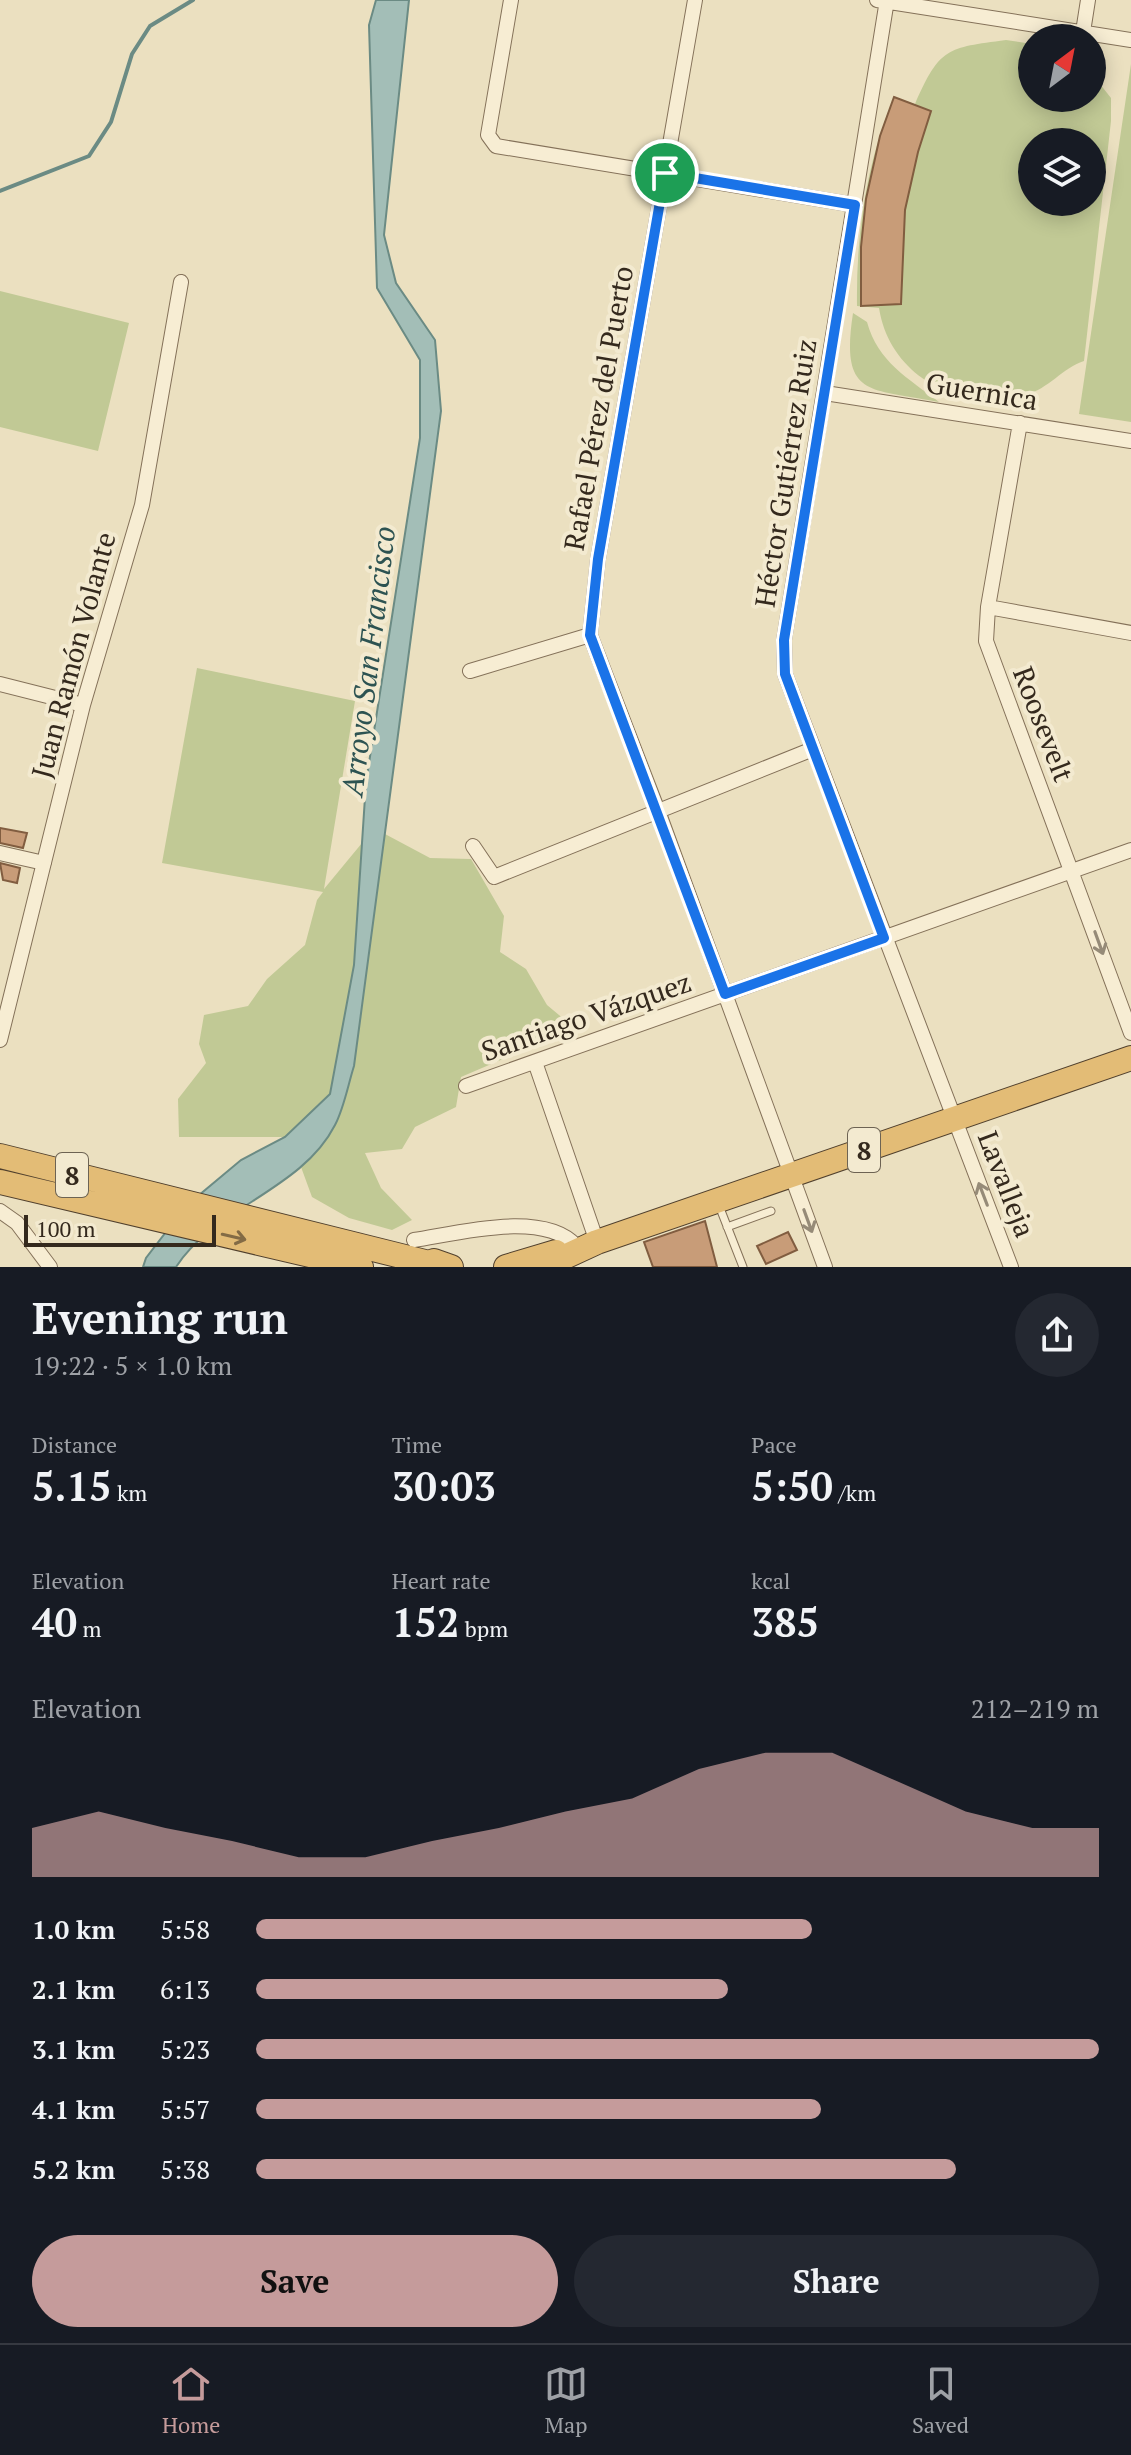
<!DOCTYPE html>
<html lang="en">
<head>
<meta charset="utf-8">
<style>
	:root { --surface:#171b24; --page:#242831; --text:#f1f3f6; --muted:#9ea1a6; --line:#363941; --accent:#c59b9b }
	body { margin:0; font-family:"PT Serif",serif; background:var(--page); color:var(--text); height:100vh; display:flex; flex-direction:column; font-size:30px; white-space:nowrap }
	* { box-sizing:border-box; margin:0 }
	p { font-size:26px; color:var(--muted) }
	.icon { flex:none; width:44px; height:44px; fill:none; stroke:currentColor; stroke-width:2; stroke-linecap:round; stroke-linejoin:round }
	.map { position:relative; height:1267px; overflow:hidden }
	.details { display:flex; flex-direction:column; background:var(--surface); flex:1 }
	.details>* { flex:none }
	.needle { width:52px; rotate:32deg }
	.buttons { position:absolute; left:1018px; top:24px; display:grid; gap:16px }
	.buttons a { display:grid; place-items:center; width:88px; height:88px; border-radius:50%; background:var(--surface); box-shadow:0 4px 20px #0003; font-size:40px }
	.scale { position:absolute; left:24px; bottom:20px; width:192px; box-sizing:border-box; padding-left:8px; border:4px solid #34291d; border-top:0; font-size:22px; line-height:28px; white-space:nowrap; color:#34291d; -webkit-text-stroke:6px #f3ead0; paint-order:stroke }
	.pin { position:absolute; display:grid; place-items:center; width:68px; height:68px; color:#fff; margin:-34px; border:4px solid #fff; border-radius:50%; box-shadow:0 2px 8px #0007 }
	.round { display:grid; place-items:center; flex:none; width:84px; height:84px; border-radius:42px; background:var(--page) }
	.headline { display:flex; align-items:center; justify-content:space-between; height:136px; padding:0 32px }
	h1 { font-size:44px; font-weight:700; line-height:60px }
	.metrics { display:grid; grid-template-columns:repeat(3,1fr); gap:12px; height:136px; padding:8px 32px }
	.metrics div { display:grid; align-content:center }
	.metrics b { font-size:40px; font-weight:700 }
	.metrics small { font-size:22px; font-weight:400 }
	.metrics p { font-size:22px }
	.chart { height:224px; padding:16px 32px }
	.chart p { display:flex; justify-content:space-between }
	.chart svg { width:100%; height:144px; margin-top:8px; fill:var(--accent); opacity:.7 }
	.primary-button { display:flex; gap:16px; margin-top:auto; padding:16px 32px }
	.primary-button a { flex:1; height:92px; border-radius:48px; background:var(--accent); color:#111; font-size:32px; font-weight:700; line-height:92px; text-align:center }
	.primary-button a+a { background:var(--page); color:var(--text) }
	ul { padding:0 32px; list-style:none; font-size:26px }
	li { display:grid; grid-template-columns:128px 96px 1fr; align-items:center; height:60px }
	li i { height:20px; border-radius:10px; background:var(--accent) }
	.menu { display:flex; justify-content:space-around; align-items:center; height:112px; border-top:2px solid var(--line); background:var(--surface); font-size:22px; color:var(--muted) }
	.menu a { display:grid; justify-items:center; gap:4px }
	.menu .selected { color:var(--accent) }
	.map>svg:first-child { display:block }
	.green { fill:#c1c995; fill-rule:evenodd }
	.water { fill:#a3beb7; stroke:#6b8b84; stroke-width:2 }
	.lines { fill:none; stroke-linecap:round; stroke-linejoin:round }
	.stream { stroke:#6b8b84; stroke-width:4 }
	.building { fill:#c89c78; stroke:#815d40; stroke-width:2 }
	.service-casing { stroke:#847159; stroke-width:9 }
	.minor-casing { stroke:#847159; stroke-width:16 }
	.trunk-casing { stroke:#51402d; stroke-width:26 }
	.service { stroke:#f7edd3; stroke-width:7 }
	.minor { stroke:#f7edd3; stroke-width:14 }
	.trunk { stroke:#e3bc76; stroke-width:24 }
	.oneway { stroke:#968b78 }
	.oneway2 { stroke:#836b45 }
	.route-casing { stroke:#fff; stroke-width:16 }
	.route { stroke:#1a73e8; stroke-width:10 }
	.labels { text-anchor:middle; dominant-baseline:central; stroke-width:8; stroke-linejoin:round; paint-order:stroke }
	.shield { fill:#f3ead0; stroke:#6d6353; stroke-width:2 }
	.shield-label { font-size:26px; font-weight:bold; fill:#34291d }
	.street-label { font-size:28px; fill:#34291d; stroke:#f3ead0 }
	.water-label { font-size:30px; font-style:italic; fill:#2d5352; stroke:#f3ead0 }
</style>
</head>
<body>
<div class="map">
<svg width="1131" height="1267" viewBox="0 0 1131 1267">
	<rect width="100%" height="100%" fill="#ebe0c0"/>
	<path class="green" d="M1006 40 1032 44V98H1092V74L1111 98V121L1084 361C1062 368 1049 389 1025 395 959 412 890 377 879 308L857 306C856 234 866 163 894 97L915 104C940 47 947 48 1006 40ZM1032 142H1092V202H1032Z
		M1131 64V422L1079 414Z
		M0 291 129 323 98 451 0 427Z
		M853 313 867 322C878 362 908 378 939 402 869 388 840 398 853 313Z
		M197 668 355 701 324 889 362 843 354 965 330 1094 285 1137H179L178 1099 206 1063 199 1044 204 1015 248 1006 267 979 305 945 317 900 323 892 162 863Z
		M385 834 430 858 471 859 504 916 500 952 526 969 547 1005 565 1020 533 1046 461 1077 456 1107 415 1127 402 1149 365 1153 381 1188 412 1220 392 1230 349 1218 312 1197 301 1167 335 1126 354 1066Z"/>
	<path class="water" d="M376 0H409L384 235 396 283 435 340 441 411 354 1066C348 1085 344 1108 335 1125 302 1190 215 1207 176 1267H143L146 1258 186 1206 241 1160 285 1137 330 1094 354 965 366 782 420 438V360L377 288 369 25Z"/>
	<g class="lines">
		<path class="stream" d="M0 191 89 156 111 122 132 54 150 26 193 0"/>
	</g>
	<path class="building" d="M894 97 931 111 918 152 905 210 901 304 861 306V247L866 199 880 136Z
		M0 828 27 833 23 848 0 843Z
		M0 863 20 868 17 883 3 880Z
		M705 1221 717 1267H653L644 1242Z
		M788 1232 797 1250 766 1264 757 1246Z"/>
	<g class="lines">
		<defs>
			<path id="service" d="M718 1203 743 1267
				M727 1227 771 1211"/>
			<path id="minor" d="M511 0 488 135 496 146 855 205
				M695 0 598 559 590 635 658 811 825 1267
				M877 0 1131 40
				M887 0 784 640 785 674 1011 1267
				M1083 32 1088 0
				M825 393 1131 441
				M1020 423 988 607 986 641 1131 1033
				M988 607 1131 633
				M470 671 590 635
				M0 684 83 705
				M473 846 494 877 813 749
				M0 853 44 863
				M0 1040 83 705 142 505 181 282
				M535 1062 597 1242
				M466 1086 1131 850
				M0 1211 17 1223 50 1267
				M414 1240C459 1233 544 1210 576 1246"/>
			<path id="trunk" d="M0 1156 425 1262
				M0 1182 361 1267
				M419 1267 434 1261 451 1267
				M506 1267 556 1252
				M543 1267 597 1242 1131 1058"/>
		</defs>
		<use href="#service" class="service-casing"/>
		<use href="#minor" class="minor-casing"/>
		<use href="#trunk" class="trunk-casing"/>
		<use href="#service" class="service"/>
		<use href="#minor" class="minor"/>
		<use href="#trunk" class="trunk"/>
	</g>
	<defs><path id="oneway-shaft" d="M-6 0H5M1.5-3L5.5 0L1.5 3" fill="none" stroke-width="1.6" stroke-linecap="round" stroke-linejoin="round" transform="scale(2)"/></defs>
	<g class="oneway">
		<use href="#oneway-shaft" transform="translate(1099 943) rotate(70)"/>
		<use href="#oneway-shaft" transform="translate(983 1194) rotate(-111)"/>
		<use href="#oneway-shaft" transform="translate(808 1221) rotate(70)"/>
	</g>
	<use class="oneway2" href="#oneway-shaft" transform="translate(234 1237) rotate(13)"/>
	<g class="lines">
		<defs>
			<path id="route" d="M665 173 855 205 784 640 785 674 884 938 725 994 590 635 598 559Z"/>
		</defs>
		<use href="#route" class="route-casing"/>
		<use href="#route" class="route"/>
	</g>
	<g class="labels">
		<g class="shield">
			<rect x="848" y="1128" width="32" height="44" rx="6"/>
			<rect x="56" y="1153" width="32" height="44" rx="6"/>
		</g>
		<g class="shield-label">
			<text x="864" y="1150">8</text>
			<text x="72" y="1175">8</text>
		</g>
		<g class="street-label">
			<text transform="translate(982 391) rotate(9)">Guernica</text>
			<text transform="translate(598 408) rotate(-80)">Rafael Pérez del Puerto</text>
			<text transform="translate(785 473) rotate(-81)">Héctor Gutiérrez Ruiz</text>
			<text transform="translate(73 655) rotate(-75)">Juan Ramón Volante</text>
			<text transform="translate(1044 724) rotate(69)">Roosevelt</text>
			<text transform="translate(586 1016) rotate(-19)">Santiago Vázquez</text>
			<text transform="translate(1007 1184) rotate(69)">Lavalleja</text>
		</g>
		<g class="water-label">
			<text transform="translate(368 661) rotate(-83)">Arroyo San Francisco</text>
		</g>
	</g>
</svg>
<div class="buttons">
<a><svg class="needle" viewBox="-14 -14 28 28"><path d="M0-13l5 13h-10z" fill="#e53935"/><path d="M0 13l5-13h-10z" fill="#9ea1a6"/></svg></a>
<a><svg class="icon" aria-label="layers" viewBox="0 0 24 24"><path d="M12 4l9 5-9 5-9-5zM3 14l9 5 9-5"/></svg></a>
</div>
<div class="scale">100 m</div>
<div class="pin" style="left:665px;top:173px;background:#1e9e55"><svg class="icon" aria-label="arrive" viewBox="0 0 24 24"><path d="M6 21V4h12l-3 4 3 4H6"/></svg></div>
</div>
<section class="details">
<div class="headline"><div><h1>Evening run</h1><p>19:22 · 5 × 1.0 km</p></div><a class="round"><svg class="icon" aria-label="share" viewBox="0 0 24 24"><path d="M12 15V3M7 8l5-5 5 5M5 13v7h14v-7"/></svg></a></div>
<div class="metrics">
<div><p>Distance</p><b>5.15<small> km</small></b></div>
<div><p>Time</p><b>30:03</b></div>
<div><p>Pace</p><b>5:50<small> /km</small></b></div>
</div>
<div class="metrics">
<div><p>Elevation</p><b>40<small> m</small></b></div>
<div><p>Heart rate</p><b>152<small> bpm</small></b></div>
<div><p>kcal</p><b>385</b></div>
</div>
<div class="chart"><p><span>Elevation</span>212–219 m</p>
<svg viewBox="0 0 160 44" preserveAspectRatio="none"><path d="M0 44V29L10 24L20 29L30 33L40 38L50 38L60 33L70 29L80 24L90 20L100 11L110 6L120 6L130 15L140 24L150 29L160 29V44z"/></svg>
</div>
<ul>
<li><b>1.0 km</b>5:58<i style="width:66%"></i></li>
<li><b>2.1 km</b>6:13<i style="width:56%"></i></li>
<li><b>3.1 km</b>5:23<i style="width:100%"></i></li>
<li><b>4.1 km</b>5:57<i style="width:67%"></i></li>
<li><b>5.2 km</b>5:38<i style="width:83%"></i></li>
</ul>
<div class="primary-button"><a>Save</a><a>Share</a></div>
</section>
<nav class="menu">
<a class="selected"><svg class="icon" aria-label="home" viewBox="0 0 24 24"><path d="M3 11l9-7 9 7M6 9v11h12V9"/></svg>Home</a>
<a><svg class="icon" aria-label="map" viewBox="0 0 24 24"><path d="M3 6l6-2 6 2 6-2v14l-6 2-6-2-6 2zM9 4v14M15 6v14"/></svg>Map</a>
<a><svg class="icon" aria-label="saved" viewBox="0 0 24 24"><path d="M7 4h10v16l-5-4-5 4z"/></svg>Saved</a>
</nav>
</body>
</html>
